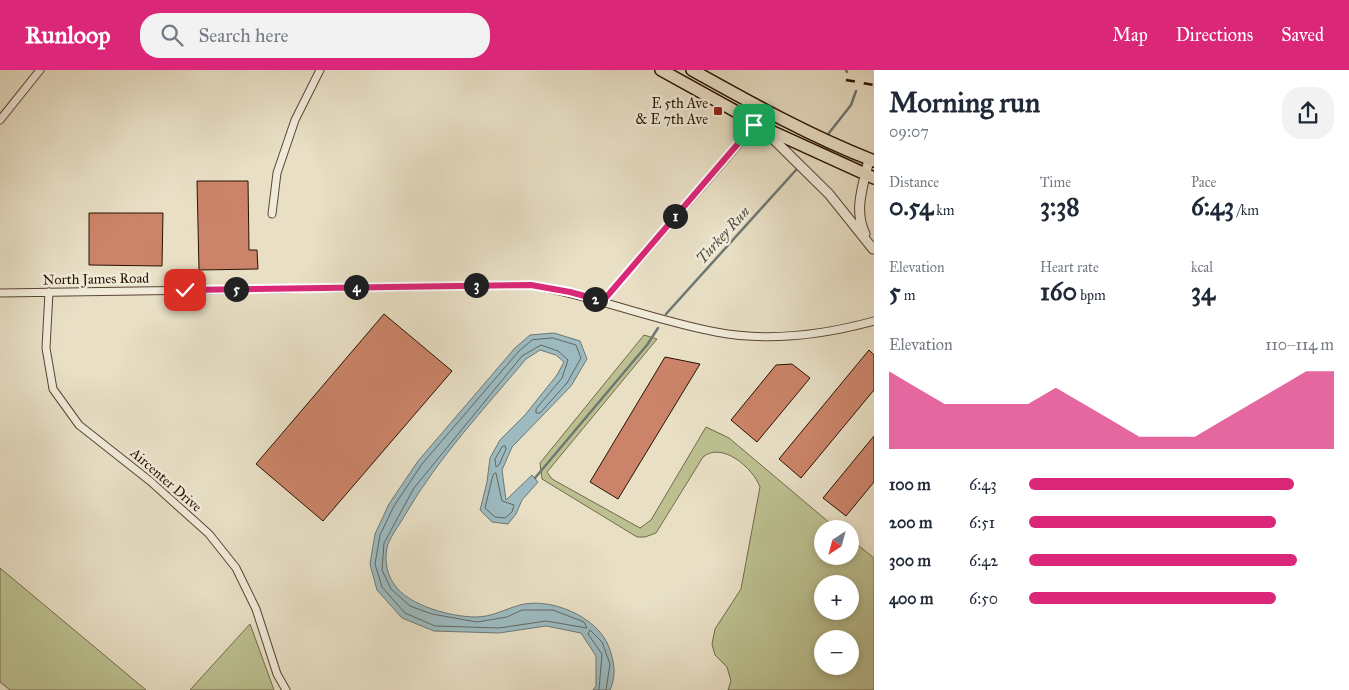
<!DOCTYPE html>
<html lang="en">
<head>
<meta charset="utf-8">
<style>
	:root { --surface:#fff; --page:#f2f2f3; --text:#1f2937; --muted:#747a83; --accent:#db2777 }
	body { margin:0; font-family:"IM FELL Great Primer",serif; background:var(--page); color:var(--text); height:100vh; display:flex; flex-direction:column; font-size:19px; white-space:nowrap }
	* { box-sizing:border-box; margin:0 }
	p { font-size:16px; color:var(--muted) }
	.icon { flex:none; width:28px; height:28px; fill:none; stroke:currentColor; stroke-width:2; stroke-linecap:round; stroke-linejoin:round }
	.map { position:relative; flex:1; overflow:hidden }
	.sheet { display:flex; flex-direction:column; background:var(--surface); width:475px }
	.sheet>* { flex:none }
	.needle { width:32px; rotate:216deg }
	.tools { position:absolute; left:814px; top:450px; display:grid; gap:10px }
	.tools a { display:grid; place-items:center; width:45px; height:45px; border-radius:50%; background:var(--surface); box-shadow:0 2px 8px #0003; font-size:25px }
	.pin { position:absolute; display:grid; place-items:center; width:42px; height:42px; color:#fff; margin:-21px; border-radius:10px; box-shadow:0 2px 8px #0006 }
	.km { position:absolute; width:25px; height:25px; margin:-12px; border-radius:50%; background:#222; color:#fff; font-size:14px; line-height:25px; text-align:center }
	.round { display:grid; place-items:center; flex:none; width:52px; height:52px; border-radius:20px; background:var(--page) }
	.summary { display:flex; align-items:center; justify-content:space-between; height:85px; padding:0 15px }
	h1 { font-size:28px; font-weight:800; line-height:38px }
	.metrics { display:grid; grid-template-columns:repeat(3,1fr); gap:8px; height:85px; padding:5px 15px }
	.metrics div { display:grid; align-content:center }
	.metrics b { font-size:25px; font-weight:800 }
	.metrics small { font-size:14px; font-weight:400 }
	.metrics p { font-size:14px }
	.chart { height:140px; padding:10px 15px }
	.chart p { display:flex; justify-content:space-between }
	.chart svg { width:100%; height:90px; margin-top:5px; fill:var(--accent); opacity:.7 }
	ul { padding:0 15px; list-style:none; font-size:16px }
	li { display:grid; grid-template-columns:80px 60px 1fr; align-items:center; height:38px }
	li i { height:12px; border-radius:6px; background:var(--accent) }
	header { display:flex; align-items:center; gap:30px; box-sizing:border-box; height:70px; padding:0 25px; background:var(--accent); color:#fff }
	header strong { font-size:24px }
	nav { display:flex; gap:28px; margin-inline-start:auto; font-size:18px }
	.search { width:350px; height:45px; background:var(--page); display:flex; align-items:center; gap:12px; box-sizing:border-box; padding:0 18px; border-radius:20px; color:var(--muted); font-size:19px }
	main { display:flex; flex:1; min-height:0 }
	.map>svg:first-child { display:block }
	.green { fill:#bcc090; stroke:#736948; fill-rule:evenodd }
	.water { fill:#9cbac0; stroke:#6e7773 }
	.lines { fill:none; stroke-linecap:round; stroke-linejoin:round }
	.shore { stroke:#636660; stroke-width:1 }
	.stream { stroke:#6e7773; stroke-width:2.5 }
	.building { fill:#cb8469; stroke:#2a1200 }
	.minor-casing { stroke:#5a4531; stroke-width:9 }
	.tertiary-casing { stroke:#5a4531; stroke-width:11 }
	.primary-casing { stroke:#2a1200; stroke-width:14 }
	.minor { stroke:#f0ead9; stroke-width:7 }
	.tertiary { stroke:#f0ead9; stroke-width:9 }
	.primary { stroke:#e8dfc5; stroke-width:11 }
	.rail { stroke:#2a1200; stroke-width:2.5; stroke-dasharray:9 9; stroke-linecap:butt }
	.route-casing { stroke:#fff; stroke-width:10 }
	.route { stroke:#db2777; stroke-width:6 }
	.poi-dot { fill:#8f2418; stroke:#f0ead9; stroke-width:2 }
	.labels { text-anchor:middle; dominant-baseline:central; stroke-width:5; stroke-linejoin:round; paint-order:stroke }
	.poi-label { font-size:14px; fill:#2a1200; stroke:#f0ead9; text-anchor:end }
	.street-label { font-size:14px; fill:#2a1200; stroke:#f0ead9 }
	.water-label { font-size:15px; font-style:italic; fill:#524d43; stroke:#f0ead9 }
</style>
</head>
<body>
<header>
<strong>Runloop</strong>
<div class="search"><svg class="icon" aria-label="search" viewBox="0 0 24 24"><circle cx="10" cy="10" r="6"/><path d="M15 15l6 6"/></svg>Search here</div>
<nav><a>Map</a><a>Directions</a><a>Saved</a></nav>
</header>
<main>
<div class="map">
<svg width="874" height="620" viewBox="0 0 874 620">
	<rect width="100%" height="100%" fill="#e8dfc5"/>
	<filter id="stains"><feTurbulence type="fractalNoise" baseFrequency=".004" numOctaves="4"/><feColorMatrix values="0 0 0 0 .2 0 0 0 0 .09 0 0 0 0 .02 0 0 0 .5 -.17"/></filter>
	<radialGradient id="worn" r=".72"><stop offset=".6" stop-color="#630" stop-opacity="0"/><stop offset="1" stop-color="#630" stop-opacity=".3"/></radialGradient>
	<path class="green" d="M644 265 657 269 547 402 552 409 640 458 651 450 706 357 729 368 837 459H822V486H850V469L874 488V620H728L731 611 727 597 715 585 712 574 715 559 741 519 760 417C753 398 722 371 703 387L656 463 645 467H637L542 409 540 393ZM822 514H850V541H822ZM822 569H850V596H822Z
		M0 498 146 620H10L0 612Z
		M250 554 274 620H190Z"/>
	<path class="water" d="M554 263 580 271 587 289 571 316 512 377 502 400 506 430 532 405 538 412 522 430 516 444 508 454 492 452 480 440 487 412 490 388 500 370 525 345 557 305 564 292 556 285 540 280 526 289C484 339 438 388 405 445 400 454 392 464 388 474 384 487 386 503 394 514 408 536 452 547 476 547 492 547 505 539 520 535 550 527 597 546 609 577 614 592 617 604 610 620H593L596 616V586L581 563 546 556 499 563 434 561 402 548 377 520 370 494 375 464 389 434 418 391 515 278 530 265Z"/>
	<g class="lines">
		<path class="shore" d="M553 268 576 275 581 288 567 313 540 343H536V339L562 308 568 290 558 281 541 275 522 286 414 418 384 473 382 500 391 519 410 536 432 544 477 552 507 547 522 540H553L584 552 587 558 546 551 499 558 435 556 405 543 382 517 375 494 380 465 394 436 422 394 519 281 532 270Z
			M505 376 506 379 499 395 496 397 495 389 502 377Z
			M496 403 502 431 514 435 512 442 505 448 495 447 485 438 493 405Z
			M599 620 602 584 588 564 590 560 602 572 610 594 606 620"/>
		<path class="stream" d="M846 0 847 2
			M829 63 851 35 856 21
			M666 244 796 100
			M535 408 647 275 658 258"/>
	</g>
	<path class="building" d="M197 111H248L249 180H257L258 199 199 200Z
		M89 143H163L162 196 89 195Z
		M384 244 452 301 323 451 256 394Z
		M869 280 874 285V320L801 408 779 389Z
		M665 287 700 294 618 429 590 412Z
		M792 294 810 308 757 372 731 350 776 295Z
		M874 366V412L846 446 823 428Z"/>
	<g class="lines">
		<defs>
			<path id="minor" d="M0 50 40 0
				M272 144 277 103 295 50 320 0
				M49 222 46 278 53 319 79 355 150 411 209 464 236 498 256 539 277 604 286 620
				M0 223 531 215C594 226 653 250 716 262 768 272 823 265 874 251
				M603 231 757 53 762 39"/>
			<path id="tertiary" d="M764 60 829 124 873 179
				M865 164C853 139 864 114 869 89"/>
			<path id="primary" d="M661 0 773 62 874 108
				M692 0C751 33 810 66 874 91"/>
		</defs>
		<use href="#minor" class="minor-casing"/>
		<use href="#tertiary" class="tertiary-casing"/>
		<use href="#primary" class="primary-casing"/>
		<use href="#minor" class="minor"/>
		<use href="#tertiary" class="tertiary"/>
		<use href="#primary" class="primary"/>
		<path class="rail" d="M846 10 874 15"/>
	</g>
	<g class="lines">
		<defs>
			<path id="route" d="M185 220 531 215 570 222 603 231 754 55"/>
		</defs>
		<use href="#route" class="route-casing"/>
		<use href="#route" class="route"/>
	</g>
	<rect class="poi-dot" x="713" y="36" width="10" height="10" rx="2.5"/>
	<g class="labels">
		<g class="poi-label">
			<text x="708" y="33">E 5th Ave<tspan x="708" dy="16">&amp; E 7th Ave</tspan></text>
		</g>
		<g class="street-label">
			<text transform="translate(96 209) rotate(-1)">North James Road</text>
			<text transform="translate(166 410) rotate(41)">Aircenter Drive</text>
		</g>
		<g class="water-label">
			<text transform="translate(723 165) rotate(-48)">Turkey Run</text>
		</g>
	</g>
	<rect width="100%" height="100%" filter="url(#stains)"/>
	<rect width="100%" height="100%" fill="url(#worn)"/>
</svg>
<div class="tools">
<a><svg class="needle" viewBox="-14 -14 28 28"><path d="M0-13l5 13h-10z" fill="#e53935"/><path d="M0 13l5-13h-10z" fill="#747a83"/></svg></a>
<a>+</a>
<a>−</a>
</div>
<div class="pin" style="left:754px;top:55px;background:#1e9e55"><svg class="icon" aria-label="arrive" viewBox="0 0 24 24"><path d="M6 21V4h12l-3 4 3 4H6"/></svg></div>
<div class="pin" style="left:185px;top:220px;background:#d93025"><svg class="icon" aria-label="check" viewBox="0 0 24 24"><path d="M5 12l5 5 9-10"/></svg></div>
<b class="km" style="left:675px;top:146px">1</b>
<b class="km" style="left:595px;top:229px">2</b>
<b class="km" style="left:476px;top:215px">3</b>
<b class="km" style="left:356px;top:217px">4</b>
<b class="km" style="left:236px;top:219px">5</b>
</div>
<section class="sheet">
<div class="summary"><div><h1>Morning run</h1><p>09:07</p></div><a class="round"><svg class="icon" aria-label="share" viewBox="0 0 24 24"><path d="M12 15V3M7 8l5-5 5 5M5 13v7h14v-7"/></svg></a></div>
<div class="metrics">
<div><p>Distance</p><b>0.54<small> km</small></b></div>
<div><p>Time</p><b>3:38</b></div>
<div><p>Pace</p><b>6:43<small> /km</small></b></div>
</div>
<div class="metrics">
<div><p>Elevation</p><b>5<small> m</small></b></div>
<div><p>Heart rate</p><b>160<small> bpm</small></b></div>
<div><p>kcal</p><b>34</b></div>
</div>
<div class="chart"><p><span>Elevation</span>110–114 m</p>
<svg viewBox="0 0 160 44" preserveAspectRatio="none"><path d="M0 44V6L10 14L20 22L30 22L40 22L50 22L60 14L70 22L80 30L90 38L100 38L110 38L120 30L130 22L140 14L150 6L160 6V44z"/></svg>
</div>
<ul>
<li><b>100 m</b>6:43<i style="width:87%"></i></li>
<li><b>200 m</b>6:51<i style="width:81%"></i></li>
<li><b>300 m</b>6:42<i style="width:88%"></i></li>
<li><b>400 m</b>6:50<i style="width:81%"></i></li>
</ul>
</section>
</main>
</body>
</html>
